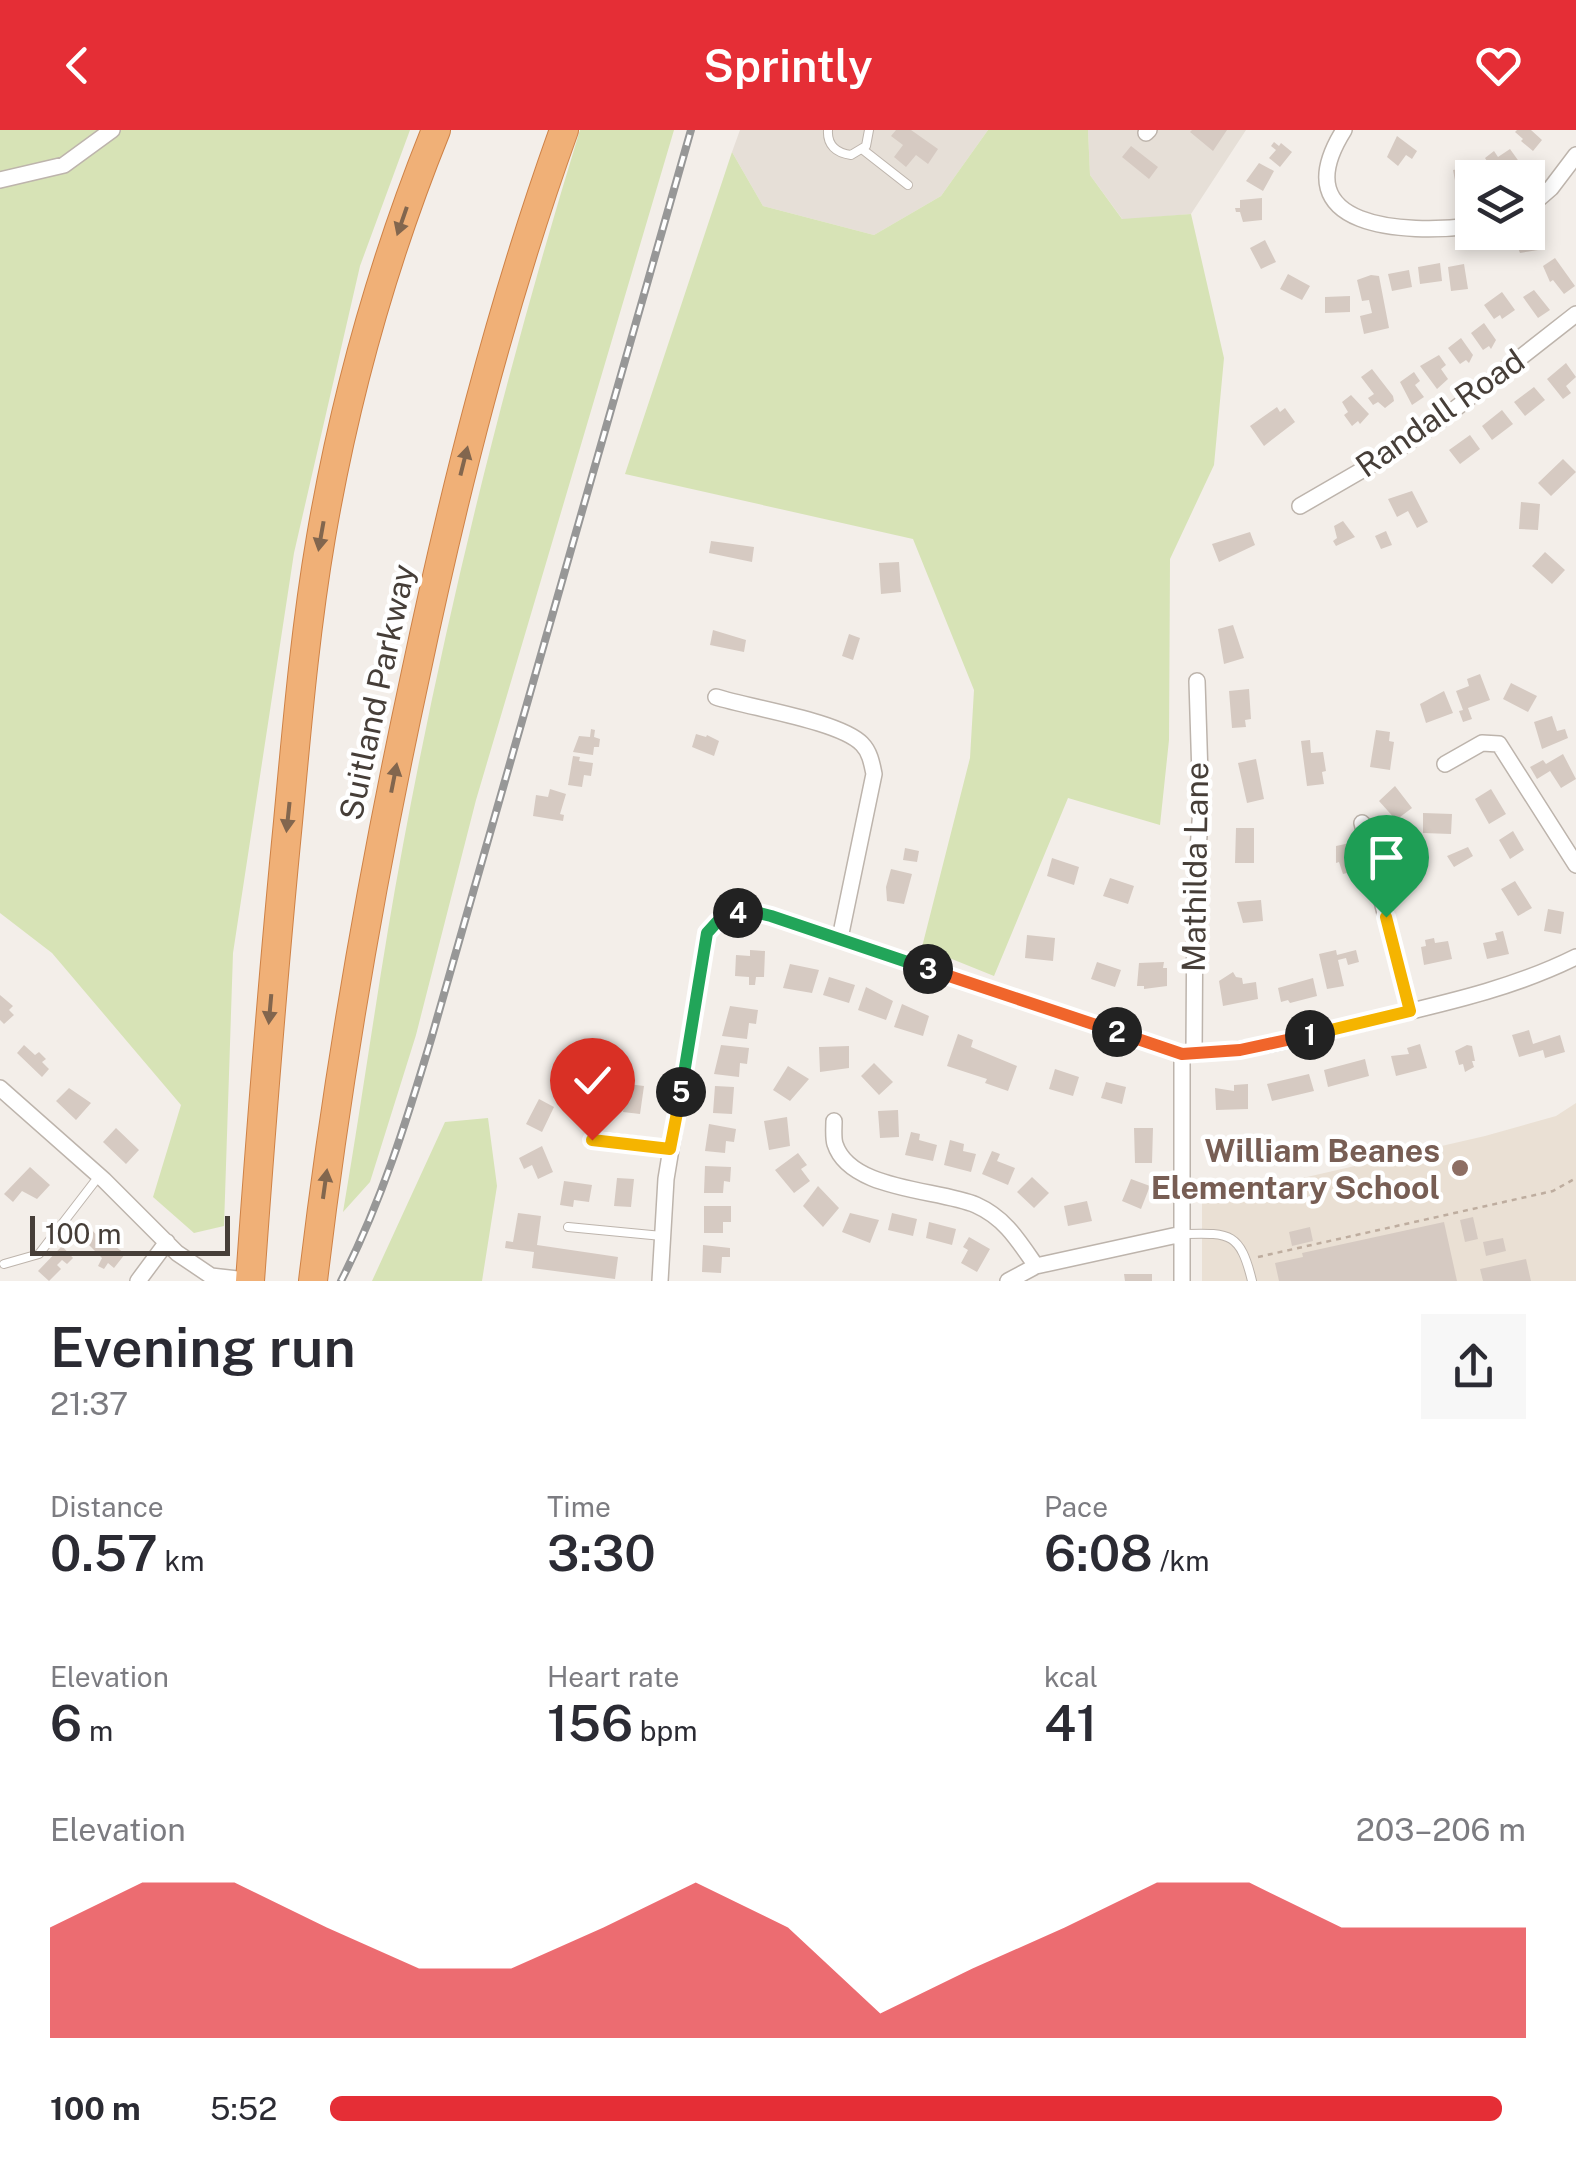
<!DOCTYPE html>
<html lang="en">
<head>
<meta charset="utf-8">
<style>
	:root { --surface:#fff; --page:#f7f7f7; --text:#2b2b33; --muted:#7c7c81; --accent:#e52e36 }
	body { margin:0; font-family:"Public Sans",sans-serif; background:var(--page); color:var(--text); height:100vh; display:flex; flex-direction:column; font-size:38px; white-space:nowrap }
	* { box-sizing:border-box; margin:0 }
	p { font-size:32px; color:var(--muted) }
	.icon { flex:none; width:55px; height:55px; fill:none; stroke:currentColor; stroke-width:2; stroke-linecap:round; stroke-linejoin:round }
	.map { position:relative; height:1151px; overflow:hidden }
	.drawer { display:flex; flex-direction:column; background:var(--surface); flex:1 }
	.drawer>* { flex:none }
	.controls { position:absolute; left:1455px; top:30px; display:grid; gap:20px }
	.controls a { display:grid; place-items:center; width:90px; height:90px; border-radius:0px; background:var(--surface); box-shadow:0 5px 15px #0003; font-size:50px }
	.scale { position:absolute; left:30px; bottom:25px; width:200px; box-sizing:border-box; padding-left:10px; border:5px solid #463e38; border-top:0; font-size:28px; line-height:35px; white-space:nowrap; color:#463e38; -webkit-text-stroke:8px #fff; paint-order:stroke }
	.pin { position:absolute; display:grid; place-items:center; width:85px; height:85px; color:#fff; margin:-102px -42px; border-radius:50% 50% 50% 0; rotate:-45deg; box-shadow:0 0 10px #0007 }
	.pin .icon { rotate:45deg }
	.km { position:absolute; width:50px; height:50px; margin:-25px; border-radius:50%; background:#222; color:#fff; font-size:28px; line-height:50px; text-align:center }
	.round { display:grid; place-items:center; flex:none; width:105px; height:105px; border-radius:0px; background:var(--page) }
	.head { display:flex; align-items:center; justify-content:space-between; height:170px; padding:0 50px }
	h1 { font-size:55px; font-weight:600; line-height:75px }
	.stats { display:grid; grid-template-columns:repeat(3,1fr); gap:15px; height:170px; padding:10px 50px }
	.stats div { display:grid; align-content:center }
	.stats b { font-size:50px; font-weight:600 }
	.stats small { font-size:28px; font-weight:400 }
	.stats p { font-size:28px }
	.chart { height:280px; padding:20px 50px }
	.chart p { display:flex; justify-content:space-between }
	.chart svg { width:100%; height:180px; margin-top:10px; fill:var(--accent); opacity:.7 }
	ul { padding:0 50px; list-style:none; font-size:32px }
	li { display:grid; grid-template-columns:160px 120px 1fr; align-items:center; height:75px }
	li i { height:25px; border-radius:12px; background:var(--accent) }
	header { display:flex; justify-content:space-between; align-items:center; height:130px; padding:0 50px; background:var(--accent); color:#fff; font-size:45px; font-weight:600 }
	.map>svg:first-child { display:block }
	.residential { fill:#e6dfd7 }
	.education { fill:#eae0d4 }
	.green { fill:#d7e3b6 }
	.building { fill:#d6cac2 }
	.lines { fill:none; stroke-linecap:round; stroke-linejoin:round }
	.lane-casing { stroke:#bdb4ac; stroke-width:10 }
	.street-casing { stroke:#bdb4ac; stroke-width:18 }
	.highway-casing { stroke:#ce8247; stroke-width:30 }
	.path { stroke:#bead9f; stroke-width:2.5; stroke-dasharray:5 5; stroke-linecap:butt }
	.lane { stroke:#fff; stroke-width:8 }
	.street { stroke:#fff; stroke-width:15 }
	.highway { stroke:#f0b077; stroke-width:28 }
	.rail-casing { stroke:#979797; stroke-width:8 }
	.rail { stroke:#fff; stroke-width:4; stroke-dasharray:11; stroke-linecap:butt }
	.oneway { fill:#82664e }
	.split-1-casing { stroke:#fff; stroke-width:20 }
	.split-2-casing { stroke:#fff; stroke-width:20 }
	.split-3-casing { stroke:#fff; stroke-width:20 }
	.split-4-casing { stroke:#fff; stroke-width:20 }
	.split-5-casing { stroke:#fff; stroke-width:20 }
	.split-6-casing { stroke:#fff; stroke-width:20 }
	.split-1 { stroke:#f5b400; stroke-width:12 }
	.split-2 { stroke:#f0652b; stroke-width:12 }
	.split-3 { stroke:#f0652b; stroke-width:12 }
	.split-4 { stroke:#22a559; stroke-width:12 }
	.split-5 { stroke:#22a559; stroke-width:12 }
	.split-6 { stroke:#f5b400; stroke-width:12 }
	.education-dot { fill:#8d6e63; stroke:#fff; stroke-width:4 }
	.labels { text-anchor:middle; dominant-baseline:central; stroke-width:9; stroke-linejoin:round; paint-order:stroke }
	.street-label { font-size:32px; fill:#463e38; stroke:#fff }
	.education-label { font-size:32px; font-weight:bold; fill:#785e54; stroke:#fff; text-anchor:end }
</style>
</head>
<body>
<header><svg class="icon" aria-label="back" viewBox="0 0 24 24"><path d="M15 5l-7 7 7 7"/></svg>Sprintly<svg class="icon" aria-label="heart" viewBox="0 0 24 24"><path d="M12 20l-8-8c-3-5 5-10 8-4 3-6 11-1 8 4z"/></svg></header>
<div class="map">
<svg width="1576" height="1151" viewBox="0 0 1576 1151">
	<rect width="100%" height="100%" fill="#f3eee9"/>
	<path class="residential" d="M740 0H988L941 66 874 105 763 76 732 22Z
		M1088 0H1246L1191 84 1123 90 1090 45Z"/>
	<path class="education" d="M1576 973V1151H1202V1071L1485 1006 1556 986Z"/>
	<path class="green" d="M0 0H410L360 136 294 423 233 823 224 1096 194 1103 153 1067 181 975 52 823 0 783Z
		M580 0H674L476 670 416 905 370 1052 343 1082C364 960 380 837 403 715 448 473 508 234 580 0Z
		M988 0H1088L1090 45 1122 89 1191 84 1224 228 1214 335 1170 429 1169 610 1160 695 1068 668 994 846 922 817 970 628 974 560 913 409 625 344 732 22 763 76 874 105 941 66Z
		M488 988 497 1056 482 1151H372L445 992Z"/>
	<path class="building" d="M896 0H911L938 19 928 34 916 25 906 37 894 27 903 15 891 6Z
		M1192 0H1227L1213 21 1190 2Z
		M1517 0H1531L1542 10 1533 21 1521 11 1523 9 1515 2Z
		M1397 6 1417 21 1412 29 1406 25 1398 36 1387 27Z
		M1274 12 1279 16 1281 13 1292 22 1280 37 1269 28 1276 20 1271 16Z
		M1131 16 1158 37 1149 49 1122 27Z
		M1510 19 1520 33 1498 48 1485 28 1494 21 1498 27Z
		M1472 32 1477 48H1472V58L1457 61 1453 40 1459 39V34Z
		M1259 33 1274 41 1263 61 1246 51Z
		M1262 68V90L1243 92 1240 82H1236L1235 78H1240V70Z
		M1533 107 1538 120 1520 123 1516 113Z
		M1265 110 1276 132 1261 139 1250 118Z
		M1555 128 1575 156 1564 164 1553 150 1550 152 1543 136Z
		M1440 133 1442 151 1420 154 1418 137Z
		M1464 134 1468 159 1451 161 1448 137Z
		M1409 140 1412 157 1392 161 1388 144Z
		M1288 144 1310 156 1302 170 1280 159Z
		M1371 145 1379 146 1389 198 1364 204 1360 186 1372 183 1369 170 1362 171 1357 150Z
		M1534 160 1550 180 1538 188 1523 167Z
		M1502 162 1515 180 1502 189 1500 185 1494 189 1484 175Z
		M1350 166V182L1325 183V167Z
		M1484 193 1496 210 1491 219 1489 216 1483 220 1471 203Z
		M1461 208 1473 225 1469 233 1466 230 1460 234 1448 218Z
		M1439 225 1446 235 1441 239 1448 249 1437 259 1420 236Z
		M1566 233 1576 247 1566 256 1571 263 1563 269 1547 249Z
		M1372 239 1393 266 1394 271 1385 278 1378 272 1373 275 1368 268 1374 264 1361 247Z
		M1414 242 1420 251 1415 255 1424 267 1412 275 1400 252Z
		M1534 257 1545 270 1525 286 1514 272Z
		M1351 265 1369 284 1360 294 1358 291 1352 296 1344 285 1348 282 1342 272Z
		M1277 277 1280 282 1285 278 1295 292 1264 316 1250 296Z
		M1502 280 1513 294 1492 310 1482 296Z
		M1470 305 1480 319 1460 334 1449 320Z
		M1563 329 1576 342 1551 366 1538 353Z
		M1412 361 1428 392 1417 398 1408 381 1397 387 1388 369Z
		M1521 372 1540 374 1538 400 1519 399Z
		M1343 391 1355 407 1336 416 1333 411 1337 408 1334 396Z
		M1386 401 1392 415 1381 419 1375 406Z
		M1250 402 1255 415 1219 432 1212 414Z
		M711 411 754 417 752 432 709 423Z
		M1545 422 1565 440 1552 454 1532 436Z
		M899 432 901 462 881 464 879 433Z
		M1233 495 1244 528 1224 534 1218 499Z
		M713 500 746 510 744 522 710 515Z
		M849 504 860 508 853 530 842 526Z
		M1480 544 1490 570 1468 578 1472 589 1463 592 1459 581 1463 580 1456 561 1469 556 1467 549Z
		M1511 553 1537 566 1528 582 1503 569Z
		M1249 559 1251 589 1245 590 1246 597 1232 598 1229 561Z
		M1444 561 1453 583 1426 593 1420 574Z
		M1552 586 1557 601 1565 599 1568 608 1542 619 1534 592Z
		M591 599 595 600 594 607 600 609 599 617H594L593 625 573 622 579 606 590 607Z
		M1376 600 1390 602 1389 611 1394 612 1390 640 1370 637Z
		M696 604 706 607 707 605 719 611 714 626 692 617Z
		M1310 610 1311 623 1323 622 1326 641 1322 642 1324 654 1307 656 1301 611Z
		M1563 624 1576 649 1561 658 1550 641 1537 649 1530 637 1543 630 1546 634Z
		M573 626 580 627 579 631 593 633 591 646 584 645 582 657 568 655Z
		M1256 629 1264 669 1247 673 1238 633Z
		M1395 656 1412 678 1396 690 1379 671Z
		M550 659 566 664 560 684 564 685 563 691 533 686 536 665 548 667Z
		M1491 659 1506 684 1489 694 1475 669Z
		M1423 683 1452 684 1451 704 1423 703Z
		M1236 698H1254V733H1235Z
		M1513 701 1524 720 1510 729 1499 710Z
		M1350 713 1355 729V741L1343 744 1339 732 1336 733V716Z
		M1468 717 1473 726 1454 737 1447 726Z
		M905 718 919 721 917 732 903 730Z
		M1052 728 1079 737 1074 755 1047 746Z
		M891 739 912 744 904 774 887 771 886 757Z
		M1110 748 1134 756 1128 774 1103 766Z
		M1515 751 1532 778 1518 786 1501 759Z
		M1261 770 1263 791 1243 793 1237 772Z
		M1548 779 1564 782 1561 804 1544 801Z
		M1503 801 1509 824 1487 829 1483 813 1497 810 1495 803Z
		M1027 805 1055 808 1053 831 1025 828Z
		M1434 808 1435 813 1448 811 1452 829 1424 835 1421 817 1426 816 1425 810Z
		M750 820 765 821 764 847H756L755 855H749V847L735 846 736 825 750 826Z
		M1336 820 1337 825 1356 820 1359 832 1348 835 1346 828 1338 830 1344 856 1327 859 1319 824Z
		M1097 832 1121 840 1115 857 1091 849Z
		M1164 832 1163 838H1167V856L1144 859V856H1137L1139 833Z
		M790 834 819 840 812 863 783 858Z
		M1233 842 1236 847 1242 848 1243 854 1256 852 1258 869 1223 876 1219 851Z
		M829 847 855 855 849 873 823 865Z
		M1313 848 1317 866 1290 873 1288 870 1281 872 1278 858Z
		M866 857 893 871 886 890 858 880Z
		M0 865 13 876 9 880 14 885 4 894 0 890Z
		M902 874 929 886 923 906 894 897Z
		M730 876 758 880 756 894 749 893 747 909 722 906Z
		M1529 900 1533 914 1560 905 1565 922 1545 928 1543 920 1519 927 1512 905Z
		M958 904 973 910 971 917 1017 936 1008 961 985 953 987 949 947 936Z
		M1420 914 1427 938 1396 946 1391 926 1409 924 1407 918Z
		M24 915 35 925 39 922 46 929 42 932 49 939 42 947 17 923Z
		M721 915 749 918 747 934 740 933 739 947 714 944Z
		M1467 915 1472 916 1475 931H1472L1474 937 1465 942 1463 934 1459 935 1455 921Z
		M849 916V938L820 942 819 917Z
		M1365 929 1369 946 1328 957 1324 940Z
		M874 933 893 952 879 965 861 946Z
		M573 936 583 938 581 946 600 949 597 966 569 961Z
		M788 936 809 949 790 971 773 960Z
		M1055 939 1079 947 1073 966 1049 959Z
		M1309 944 1314 961 1272 971 1267 954Z
		M1106 952 1126 957 1122 974 1101 968Z
		M628 954 644 956 640 984 623 982Z
		M1248 954V979L1216 980 1215 958 1234 961V955Z
		M715 956 734 957 732 984 713 983Z
		M69 958 91 973 76 990 56 971Z
		M539 969 554 977 542 1002 526 994Z
		M898 980 899 1007 880 1008 878 981Z
		M787 987 790 1016 769 1020 764 991Z
		M709 994 736 999 734 1012 726 1011 725 1023 705 1021Z
		M116 998 139 1020 126 1034 103 1012Z
		M1134 998H1153L1152 1033H1135Z
		M911 1002 920 1004 919 1010 937 1015 933 1031 905 1025Z
		M950 1010 964 1014 963 1021 976 1024 971 1042 944 1035Z
		M542 1016 553 1042 538 1049 532 1035 524 1039 519 1028Z
		M992 1021 1000 1024 997 1031 1015 1038 1008 1055 982 1044Z
		M798 1023 807 1035 801 1039 810 1051 794 1063 775 1040Z
		M705 1036 731 1037 730 1052 724 1051 723 1063H704Z
		M30 1037 50 1055 37 1069 22 1061 13 1072 4 1064Z
		M1032 1047 1049 1063 1034 1078 1017 1062Z
		M617 1048 634 1049 631 1077 614 1076Z
		M1131 1049 1150 1056 1141 1079 1122 1071Z
		M564 1051 592 1055 589 1072 574 1070 573 1077 560 1075Z
		M818 1056 839 1078 823 1097 803 1076Z
		M1087 1071 1092 1091 1068 1096 1064 1076Z
		M704 1076H731V1092H723V1103H704Z
		M518 1083 541 1086 537 1115 618 1127 615 1149 532 1138 534 1122 505 1118 506 1111 513 1112Z
		M850 1083 879 1090 870 1113 842 1102Z
		M892 1083 917 1089 913 1106 888 1100Z
		M1473 1087 1478 1109 1465 1112 1460 1090Z
		M929 1092 956 1099 952 1115 926 1108Z
		M1444 1092 1457 1151H1279L1275 1133 1303 1127 1302 1123Z
		M102 1096 122 1109 115 1116 125 1124 114 1138 108 1133 104 1139 98 1136 102 1128 84 1110 92 1100 101 1110 104 1106 98 1101Z
		M1310 1097 1313 1111 1292 1116 1289 1102Z
		M969 1107 990 1119 977 1142 961 1133 968 1120 963 1117Z
		M1503 1108 1506 1121 1486 1126 1483 1112Z
		M703 1115 730 1118V1127H722L721 1143 702 1142Z
		M62 1116 73 1128 67 1134 62 1130 57 1135 61 1139 49 1151 38 1141Z
		M1526 1129 1531 1151H1483L1480 1139Z
		M1124 1144H1152V1151H1125Z"/>
	<g class="lines">
		<defs>
			<path id="lane" d="M828 0C827 15 836 23 851 25L866 16 869 0
				M862 19 908 55
				M568 1097 662 1106
				M1182 1104C1229 1103 1240 1101 1252 1151
				M4 1134 39 1124 99 1046"/>
			<path id="street" d="M1344 0C1281 100 1407 104 1472 96
				M1146 3 1149 0
				M0 50 64 35 112 0
				M1528 78 1551 58 1576 25
				M1300 376 1395 321 1442 289 1576 184
				M716 567C750 578 840 591 862 614 870 622 872 634 874 644L840 808
				M1445 634 1482 613 1499 614 1576 735
				M1362 693 1410 881
				M1182 924V1151
				M1194 924 1195 761 1201 678 1197 551
				M0 958 104 1050 177 1123 211 1146 256 1151
				M834 991C834 998 833 1008 835 1014 850 1061 939 1059 976 1075 1005 1088 1018 1110 1036 1136
				M592 1009 670 1019
				M138 1151 167 1112
				M660 1151 666 1049 707 803 717 792 738 783 755 782 771 786 1182 924C1249 923 1314 905 1378 889 1445 873 1514 858 1576 827
				M1008 1151 1036 1136 1182 1104"/>
			<path id="highway" d="M250 1151C261 998 273 845 288 692 297 596 305 501 321 407 345 267 383 131 436 0
				M313 1151C337 948 372 746 415 547 454 362 500 178 564 0"/>
		</defs>
		<use href="#lane" class="lane-casing"/>
		<use href="#street" class="street-casing"/>
		<use href="#highway" class="highway-casing"/>
		<path class="path" d="M1258 1127 1553 1061 1576 1048"/>
		<use href="#lane" class="lane"/>
		<use href="#street" class="street"/>
		<use href="#highway" class="highway"/>
		<defs>
			<path id="rail" d="M341 1151C381 1073 407 990 432 906L691 0"/>
		</defs>
		<use href="#rail" class="rail-casing"/>
		<use href="#rail" class="rail"/>
	</g>
	<defs><path id="oneway-solid" d="M-6-.8H1V-3.2L6.5 0L1 3.2V.8H-6Z" transform="scale(2.5)"/></defs>
	<g class="oneway">
		<use href="#oneway-solid" transform="translate(402 91) rotate(109)"/>
		<use href="#oneway-solid" transform="translate(464 331) rotate(-76)"/>
		<use href="#oneway-solid" transform="translate(321 406) rotate(100)"/>
		<use href="#oneway-solid" transform="translate(394 648) rotate(-79)"/>
		<use href="#oneway-solid" transform="translate(288 687) rotate(96)"/>
		<use href="#oneway-solid" transform="translate(270 879) rotate(95)"/>
		<use href="#oneway-solid" transform="translate(325 1054) rotate(-82)"/>
	</g>
	<g class="lines">
		<defs>
			<path id="split-1" d="M1310 905 1410 881 1386 787"/>
			<path id="split-2" d="M1117 902 1182 924 1240 920 1310 905"/>
			<path id="split-3" d="M928 839 1117 902"/>
			<path id="split-4" d="M738 783 755 782 771 786 928 839"/>
			<path id="split-5" d="M681 962 707 803 717 792 738 783"/>
			<path id="split-6" d="M592 1010 670 1019 681 962"/>
		</defs>
		<use href="#split-1" class="split-1-casing"/>
		<use href="#split-2" class="split-2-casing"/>
		<use href="#split-3" class="split-3-casing"/>
		<use href="#split-4" class="split-4-casing"/>
		<use href="#split-5" class="split-5-casing"/>
		<use href="#split-6" class="split-6-casing"/>
		<use href="#split-1" class="split-1"/>
		<use href="#split-2" class="split-2"/>
		<use href="#split-3" class="split-3"/>
		<use href="#split-4" class="split-4"/>
		<use href="#split-5" class="split-5"/>
		<use href="#split-6" class="split-6"/>
	</g>
	<circle class="education-dot" cx="1460" cy="1038" r="10"/>
	<g class="labels">
		<g class="street-label">
			<text transform="translate(1440 283) rotate(-35)">Randall Road</text>
			<text transform="translate(377 562) rotate(-78)">Suitland Parkway</text>
			<text transform="translate(1195 737) rotate(-89)">Mathilda Lane</text>
		</g>
		<g class="education-label">
			<text x="1440" y="1020">William Beanes<tspan x="1440" dy="37">Elementary School</tspan></text>
		</g>
	</g>
</svg>
<div class="controls">
<a><svg class="icon" aria-label="layers" viewBox="0 0 24 24"><path d="M12 4l9 5-9 5-9-5zM3 14l9 5 9-5"/></svg></a>
</div>
<div class="scale">100 m</div>
<div class="pin" style="left:1386px;top:787px;background:#1e9e55"><svg class="icon" aria-label="arrive" viewBox="0 0 24 24"><path d="M6 21V4h12l-3 4 3 4H6"/></svg></div>
<div class="pin" style="left:592px;top:1010px;background:#d93025"><svg class="icon" aria-label="check" viewBox="0 0 24 24"><path d="M5 12l5 5 9-10"/></svg></div>
<b class="km" style="left:1310px;top:905px">1</b>
<b class="km" style="left:1117px;top:902px">2</b>
<b class="km" style="left:928px;top:839px">3</b>
<b class="km" style="left:738px;top:783px">4</b>
<b class="km" style="left:681px;top:962px">5</b>
</div>
<section class="drawer">
<div class="head"><div><h1>Evening run</h1><p>21:37</p></div><a class="round"><svg class="icon" aria-label="share" viewBox="0 0 24 24"><path d="M12 15V3M7 8l5-5 5 5M5 13v7h14v-7"/></svg></a></div>
<div class="stats">
<div><p>Distance</p><b>0.57<small> km</small></b></div>
<div><p>Time</p><b>3:30</b></div>
<div><p>Pace</p><b>6:08<small> /km</small></b></div>
</div>
<div class="stats">
<div><p>Elevation</p><b>6<small> m</small></b></div>
<div><p>Heart rate</p><b>156<small> bpm</small></b></div>
<div><p>kcal</p><b>41</b></div>
</div>
<div class="chart"><p><span>Elevation</span>203–206 m</p>
<svg viewBox="0 0 160 44" preserveAspectRatio="none"><path d="M0 44V17L10 6L20 6L30 17L40 27L50 27L60 17L70 6L80 17L90 38L100 27L110 17L120 6L130 6L140 17L150 17L160 17V44z"/></svg>
</div>
<ul>
<li><b>100 m</b>5:52<i style="width:98%"></i></li>
</ul>
</section>
</body>
</html>
